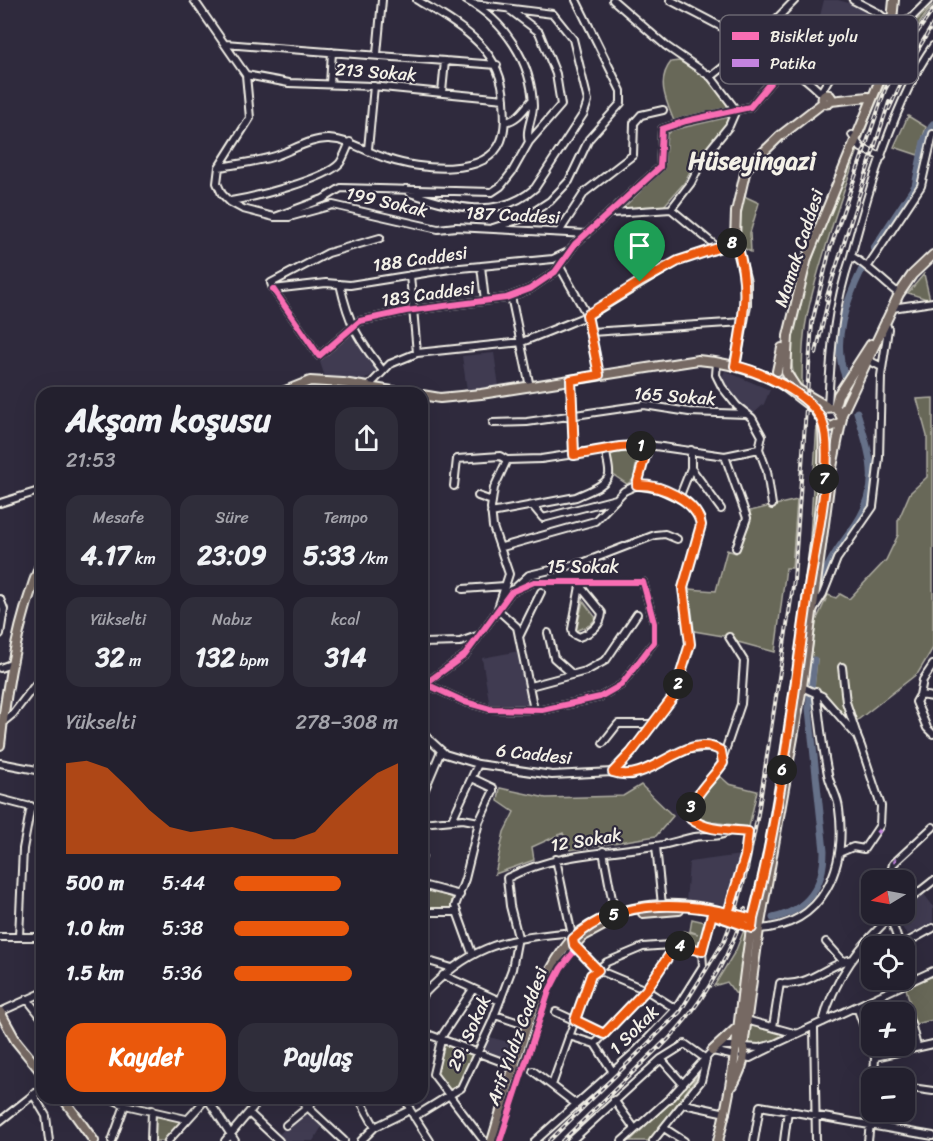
<!DOCTYPE html>
<html lang="tr">
<head>
<meta charset="utf-8">
<style>
	:root { --surface:#23202e; --page:#2f2d3a; --text:#f1f3f6; --muted:#a3a3aa; --line:#403e4a; --accent:#ea580c }
	body { margin:0; font-family:Sriracha,sans-serif; background:var(--page); color:var(--text); height:100vh; display:flex; flex-direction:column; font-size:22px; white-space:nowrap }
	* { box-sizing:border-box; margin:0 }
	p { font-size:20px; color:var(--muted) }
	.icon { flex:none; width:33px; height:33px; fill:none; stroke:currentColor; stroke-width:2; stroke-linecap:round; stroke-linejoin:round }
	.map { position:relative; flex:1; overflow:hidden }
	.sheet { position:absolute; left:36px; top:387px; width:392px; height:717px; display:flex; flex-direction:column; background:var(--surface); border-radius:18px; box-shadow:0 6px 24px #0002,0 0 0 2px var(--line) }
	.sheet>* { flex:none }
	.needle { width:39px; rotate:260deg }
	.fabs { position:absolute; left:861px; top:870px; display:grid; gap:12px }
	.fabs a { display:grid; place-items:center; width:54px; height:54px; border-radius:12px; background:var(--surface); box-shadow:0 6px 24px #0002,0 0 0 2px var(--line); font-size:30px }
	.pin { position:absolute; display:grid; place-items:center; width:51px; height:51px; color:#fff; margin:-62px -26px; border-radius:50% 50% 50% 0; rotate:-45deg; box-shadow:0 0 6px #0007 }
	.pin .icon { rotate:45deg }
	.km { position:absolute; width:30px; height:30px; margin:-15px; border-radius:50%; background:#222; color:#fff; font-size:16px; line-height:30px; text-align:center }
	.round { display:grid; place-items:center; flex:none; width:63px; height:63px; border-radius:18px; background:var(--page) }
	.summary { display:flex; align-items:center; justify-content:space-between; height:102px; padding:0 30px }
	h1 { font-size:33px; font-weight:700; line-height:45px }
	.stats { display:grid; grid-template-columns:repeat(3,1fr); gap:9px; height:102px; padding:6px 30px }
	.stats div { display:grid; align-content:center; border-radius:15px; background:var(--page); text-align:center }
	.stats b { font-size:26px; font-weight:700 }
	.stats small { font-size:16px; font-weight:400 }
	.stats p { font-size:16px }
	.chart { height:168px; padding:12px 30px }
	.chart p { display:flex; justify-content:space-between }
	.chart svg { width:100%; height:108px; margin-top:6px; fill:var(--accent); opacity:.7 }
	.primary-button { display:flex; gap:12px; margin-top:auto; padding:12px 30px }
	.primary-button a { flex:1; height:69px; border-radius:18px; background:var(--accent); color:#fff; font-size:24px; font-weight:700; line-height:69px; text-align:center }
	.primary-button a+a { background:var(--page); color:var(--text) }
	ul { padding:0 30px; list-style:none; font-size:20px }
	li { display:grid; grid-template-columns:96px 72px 1fr; align-items:center; height:45px }
	li i { height:15px; border-radius:8px; background:var(--accent) }
	.map>svg:first-child { display:block }
	.built { fill:#3f3b51 }
	.green { fill:#676859; stroke:#aeaca0; stroke-width:1.5 }
	.lines { fill:none; stroke-linecap:round; stroke-linejoin:round }
	.river { stroke:#667189; stroke-width:7 }
	.minor-casing { stroke:#f4f1e8; stroke-width:10 }
	.major-casing { stroke:#f4f1e8; stroke-width:12 }
	.minor { stroke:#2f2a3d; stroke-width:6 }
	.major { stroke:#766964; stroke-width:8 }
	.rail-casing { stroke:#f4f1e8; stroke-width:4 }
	.rail { stroke:#2f2a3d; stroke-width:1.5; stroke-dasharray:4.5; stroke-linecap:butt }
	.quiet { stroke:#c483df; stroke-width:4.5; stroke-dasharray:9 4.5; stroke-linecap:butt }
	.cycleway-casing { stroke:#2f2a3d; stroke-width:10 }
	.cycleway { stroke:#f96db3; stroke-width:6 }
	.route-casing { stroke:#fff; stroke-width:12 }
	.route { stroke:#ea580c; stroke-width:8 }
	.labels { text-anchor:middle; dominant-baseline:central; stroke-width:4.5; stroke-linejoin:round; paint-order:stroke }
	.street-label { font-size:18px; fill:#f4f1e8; stroke:#2f2a3d }
	.district-label { font-size:24px; font-weight:bold; fill:#f4f1e8; stroke:#2f2a3d }
	.key { fill:#2f2a3d; stroke:#6a6670; stroke-width:1.5 }
	.key-label { font-size:16px; fill:#f4f1e8 }
</style>
</head>
<body>
<div class="map">
<svg width="933" height="1141" viewBox="0 0 933 1141">
	<rect width="100%" height="100%" fill="#2f2a3d"/>
	<filter id="ink" filterUnits="userSpaceOnUse"><feTurbulence type="fractalNoise" baseFrequency=".0167" numOctaves="2"/><feDisplacementMap in="SourceGraphic" scale="12" xChannelSelector="R" yChannelSelector="G"/><feConvolveMatrix kernelMatrix="1 2 1 2 8 2 1 2 1" color-interpolation-filters="sRGB"/></filter>
	<g filter="url(#ink)">
		<path class="built" d="M824 0H838L859 6 878 21 847 27 820 16Z
			M350 334 380 369 364 380 325 377 320 362Z
			M494 353 499 386 467 390 462 356Z
			M725 371 770 390 764 404 753 414 731 394 721 379Z
			M519 651 530 703 528 708 490 707 482 658Z
			M741 855 727 905 686 903 689 862Z
			M924 894 933 906V922L919 931 907 934 895 918 904 914 905 910Z
			M489 1037 520 1045 513 1062 482 1052Z
			M307 1110 323 1125 313 1141H282L277 1136Z"/>
		<path class="green" d="M933 5C884 67 859 145 834 220 824 254 812 287 806 322 802 342 802 364 802 386 755 348 876 112 892 62 895 54 894 43 894 34L918 19Z
			M679 61C696 71 724 87 728 109L674 121C666 101 656 80 671 62Z
			M908 116 926 127 918 155 894 147Z
			M729 117 728 123 696 160 684 183 663 207 621 210 664 168 667 134 672 130Z
			M744 196 759 203 750 233 751 252 741 247C738 230 738 212 744 196Z
			M924 274 930 300 908 293Z
			M933 398V648L918 673 850 726 825 693 814 687 817 659 811 658 816 621 828 595 836 598 840 594 849 599 886 560 898 535V521L910 493 927 477V436L917 399Z
			M817 422 821 459 811 555 809 554Z
			M638 451 634 479 627 484 612 474 608 458 614 453Z
			M797 500 792 568H786L775 652 738 642 731 633 723 636 694 631 689 589 716 591 727 550 736 553 750 523V511Z
			M583 601 596 618 590 625 576 631Z
			M720 776 729 784 757 791 749 827 697 820C688 804 710 788 720 776Z
			M641 785 673 816 656 836 570 850 563 833 532 847 534 860 495 874 504 832 514 812 498 801 500 788 546 798 623 796Z
			M427 891 452 897 451 909 426 911 422 907Z
			M692 919 705 922 699 945 681 940 684 931 698 934 690 931Z
			M744 930 746 940 739 994 735 993 727 982 714 986 736 950Z
			M933 976V1020L915 1024 906 988Z
			M750 1023 781 1032V1036L764 1045 747 1044Z
			M444 1043 473 1054 460 1083 449 1091 436 1071Z
			M700 1073 649 1141H630Z
			M155 1113 181 1122 165 1141H154Z"/>
		<g class="lines">
			<path class="river" d="M874 248 915 186 924 141 933 124
				M845 376C831 340 846 302 862 269
				M823 580C828 561 840 546 851 531 883 489 871 458 857 412
				M773 918C808 910 824 886 824 851L809 709 814 660"/>
			<defs>
				<path id="minor" d="M194 0 246 75 250 118 219 167 217 183 222 194 230 202 243 209 274 217H289L333 205 438 229 456 227 587 234
					M466 0C504 20 532 62 533 106 533 118 525 130 529 142
					M613 0 666 46 711 77 736 110 729 126 704 157 691 183 671 209
					M670 0C717 25 788 58 824 96
					M853 0 878 13 893 25 911 18 929 0
					M775 22 843 52
					M225 44 497 65
					M377 54 382 0
					M246 75 289 83 372 86 504 99
					M711 77 751 45 795 0
					M330 84 332 52
					M442 92 445 61
					M821 92 836 67 851 30 885 19
					M505 122C518 120 524 109 532 100
					M852 135 861 148 882 157
					M368 149 374 86
					M219 167C237 164 255 162 272 157 290 152 310 138 329 139 352 140 367 153 388 159 418 169 486 178 501 141 506 128 505 114 504 101 502 47 458 25 417 0
					M406 189 410 193C451 207 498 221 535 188L584 113 588 101 573 39 553 14 473 4
					M231 201C254 197 325 180 340 163 344 157 347 148 350 142
					M612 213 671 209 717 247
					M275 217 323 199 341 188 492 192 501 186 512 172 529 142 561 105 556 74 539 32 510 10
					M493 228 524 218 550 201 569 181 589 139 621 103V91L576 0
					M559 232 585 192 633 155 634 123 641 115 663 110
					M559 265 587 315 599 375
					M481 266 485 301
					M868 266 921 186 933 134
					M410 275 417 353
					M340 284C349 325 358 339 383 371
					M273 289 319 356 360 321 406 311 506 298 530 289 555 272 575 244 660 167 662 129 686 121 750 107 785 65
					M273 289 326 283 350 285 450 269 553 259 568 252
					M273 289 271 283 328 253 380 238
					M899 294C882 281 869 266 851 256 868 192 895 99 933 46
					M511 296 530 387
					M892 308 933 302
					M591 332 743 322
					M868 360 882 367
					M571 380 574 455
					M368 387 390 364 417 353 522 342 567 324 591 314 678 261 736 242
					M828 406C831 351 833 309 851 256
					M493 423 527 422 644 405 689 412 747 414
					M759 449 767 471 772 505
					M725 456 747 518 736 548
					M691 468 721 509
					M637 485 648 445
					M454 486 457 459 500 456 507 460
					M478 496 492 501
					M679 498 691 468V450
					M0 503 42 490
					M533 506 543 518 616 499
					M491 513 576 497C586 492 606 486 609 475 610 468 606 458 606 450
					M502 547 595 521 624 491 637 485 659 489 687 502 700 518 701 525 683 588 690 644 674 696 631 753 613 772
					M580 586 602 613C601 626 590 633 579 637L573 634 572 629 580 586 581 582
					M463 589 505 586
					M512 591 529 575 585 562 655 535 665 534 677 539
					M0 599 4 609 0 634
					M498 608 509 574 493 527 491 508 494 488 507 460 541 459 620 447 648 445 725 456 759 449 762 436 752 418 737 406 722 387 716 375 717 362
					M498 610 517 627 534 710
					M813 610 823 594 837 559 873 507 879 458 881 376 888 329 885 321
					M548 633 554 658 572 674
					M519 637 541 592
					M422 643 460 642 477 636
					M842 667 846 702 857 735
					M0 668 11 664
					M422 686 465 655 511 592 534 582H643L654 623V642L621 685 600 697 542 710 490 709 465 702 426 684
					M530 686 586 671 606 660 637 614
					M802 687 822 696 857 736 861 746 881 806 880 825 864 849 853 847 839 853
					M920 695 923 680 933 665
					M933 697 920 695 916 702 927 728 933 734
					M2 723 13 714 35 685
					M422 733 445 754 478 764 552 775 613 772 632 775 689 749 714 747 721 751 723 763C713 779 687 799 691 819L709 828 748 832 745 857 728 913
					M603 743 618 724H653
					M724 754 741 704 744 661 729 637
					M0 763 42 771
					M472 778 493 788V792L479 822 465 879 455 906 472 953
					M422 796 441 751
					M0 799 42 810
					M452 820 478 764
					M422 823 463 819 479 822
					M422 842V857
					M656 846 662 905
					M603 851 615 915
					M556 859 574 945 598 970 646 990 676 1009
					M889 880 893 864 933 827
					M422 885 460 895
					M422 896 424 886
					M904 904 933 881
					M422 912H457
					M889 914 900 946 933 928
					M759 929C824 925 847 867 839 809 838 796 830 786 828 774 822 747 820 719 816 691
					M19 936 23 849 31 806
					M0 937H42
					M826 942 843 961
					M422 959 452 968
					M443 975 500 1001
					M473 989 442 1036 433 1074 484 1141
					M422 996C468 948 499 939 564 933L573 939
					M27 999 42 1018
					M857 1007 875 1057 874 1078
					M0 1012 42 993
					M556 1012 604 1034
					M495 1015 528 1026
					M746 1020 797 1034
					M823 1022C833 980 862 942 894 914
					M911 1023 917 1047
					M773 1027 780 983C809 988 826 964 853 959
					M814 1028 816 1141
					M422 1032 516 1067
					M569 1036 595 1044 613 1072
					M595 1044 646 990 676 945
					M743 1047 759 1048 775 1044 933 971
					M713 1051 735 1056
					M742 1056 750 1058 770 1048
					M875 1057 933 1044
					M661 1059 683 1084
					M533 1071 576 1104
					M552 1085 591 975 607 962 643 947 670 945 702 951
					M904 1087 933 1091
					M33 1094 46 1116 49 1141
					M110 1098 125 1105
					M207 1098 235 1141
					M298 1098 344 1141
					M359 1098 375 1127
					M406 1098 410 1110 430 1141
					M614 1100 635 1129
					M684 1104 726 1113
					M249 1113 279 1141
					M414 1117 461 1088 492 1022 512 969 518 937 510 906 507 878C554 854 604 853 655 846 668 845 682 839 695 837 707 835 721 838 730 830
					M0 1121 42 1088
					M286 1125 308 1107 315 1098
					M664 1128 684 1141
					M112 1141 125 1105 186 1119
					M151 1141 152 1110
					M168 1141 207 1098
					M225 1141 261 1098
					M361 1141 375 1127 410 1110
					M535 1141 636 1051 676 1009 703 966 702 951 712 914
					M571 1141 661 1059 685 1044 706 1059
					M622 1141 670 1098 712 1051 723 1046H736
					M653 1141 701 1081 706 1060
					M754 1141 760 1106 933 1136
					M784 1141 788 1110
					M868 1141 872 1107"/>
				<path id="major" d="M822.5 99a4.5 4.5 0 1 1 9 0a4.5 4.5 0 1 1-9 0Z
					M831 101 868 97
					M735 366 746 305V282L735 239 736 212 746 169 780 136 824 102
					M777 371 782 348
					M786 372 788 336 807 258 888 60 894 0
					M787 374 797 389 826 406
					M780 383 814 409 821 419
					M280 393 310 381 343 383 405 393
					M422 395 440 398 481 394 698 360C727 362 751 369 777 382
					M835 406 838 395 871 344
					M842 414 899 294 912 275 933 255
					M0 745C7 682 18 619 42 560
					M643 913 679 910
					M714 915 754 928
					M570 950 582 937 606 924
					M0 1012 16 1041 42 1073
					M712 1051 739 1026
					M733 1085C738 1076 747 1057 743 1047L759 929 802 687 831 472 842 418 836 407 824 408 820 416 823 423 831 427 839 423
					M63 1098 94 1141
					M492 1141C509 1087 536 966 580 932 602 916 635 906 662 905 694 903 726 913 757 920
					M718 1141C738 1069 739 998 752 924 757 898 765 874 769 849 784 767 796 685 807 602 815 542 826 484 823 423"/>
			</defs>
			<use href="#minor" class="minor-casing"/>
			<use href="#major" class="major-casing"/>
			<use href="#minor" class="minor"/>
			<use href="#major" class="major"/>
			<defs>
				<path id="rail" d="M889 109 913 58 933 24
					M826 299 889 102
					M816 353 830 292
					M660 1048C699 1009 728 961 745 909
					M549 1141 680 1012 724 941 737 907 747 869 758 814 794 580 812 323 830 249 885 90 916 34 933 10
					M562 1141 665 1041"/>
			</defs>
			<use href="#rail" class="rail-casing"/>
			<use href="#rail" class="rail"/>
			<path class="quiet" d="M877 830 880 833
				M894 860 896 861"/>
			<defs>
				<path id="cycleway" d="M273 289 319 356 360 321 406 311 506 298 530 289 555 272 575 244 660 167 662 129 686 121 750 107 785 65
					M422 686 465 655 511 592 534 582H643L654 623V642L621 685 600 697 542 710 490 709 465 702 426 684
					M500 1141 549 991 561 968 577 948"/>
			</defs>
			<use href="#cycleway" class="cycleway-casing"/>
			<use href="#cycleway" class="cycleway"/>
		</g>
	</g>
	<g class="lines" filter="url(#ink)">
		<defs>
			<path id="route" d="M640 282 587 315 599 375 571 380 574 455 620 447 648 445 637 485C659 484 697 500 701 525L683 588 690 644 674 696 631 753 613 772C650 786 685 729 721 751L723 763C713 779 687 799 691 819 707 831 729 830 748 832L745 857 728 913 753 919 752 928 712 914 702 951 676 945 646 990 604 1034 575 1020 591 975 598 970 574 945 573 939C621 894 696 903 753 919 781 811 793 698 809 587 815 548 836 456 822 421 811 394 761 372 735 366 743 320 751 287 736 242L678 261 640 282"/>
		</defs>
		<use href="#route" class="route-casing"/>
		<use href="#route" class="route"/>
	</g>
	<g class="labels">
		<g class="street-label">
			<text transform="translate(376 72) rotate(4)">213 Sokak</text>
			<text transform="translate(387 202) rotate(13)">199 Sokak</text>
			<text transform="translate(513 215) rotate(3)">187 Caddesi</text>
			<text transform="translate(799 248) rotate(-72)">Mamak Caddesi</text>
			<text transform="translate(420 259) rotate(-8)">188 Caddesi</text>
			<text transform="translate(428 294) rotate(-8)">183 Caddesi</text>
			<text transform="translate(675 396) rotate(4)">165 Sokak</text>
			<text x="583" y="567">15 Sokak</text>
			<text transform="translate(534 754) rotate(6)">6 Caddesi</text>
			<text transform="translate(586 840) rotate(-9)">12 Sokak</text>
			<text transform="translate(634 1030) rotate(-45)">1 Sokak</text>
			<text transform="translate(469 1033) rotate(-66)">29. Sokak</text>
			<text transform="translate(517 1036) rotate(-70)">Arif Yıldız Caddesi</text>
		</g>
		<g class="district-label">
			<text x="752" y="161">Hüseyingazi</text>
		</g>
	</g>
	<rect x="720" y="15" width="198" height="69" rx="9" class="key"/>
	<rect x="732" y="32" width="27" height="8" fill="#f96db3"/>
	<rect x="732" y="59" width="27" height="8" fill="#c483df"/>
	<g class="key-label">
		<text x="770" y="42">Bisiklet yolu</text>
		<text x="770" y="69">Patika</text>
	</g>
</svg>
<div class="fabs">
<a><svg class="needle" viewBox="-14 -14 28 28"><path d="M0-13l5 13h-10z" fill="#e53935"/><path d="M0 13l5-13h-10z" fill="#a3a3aa"/></svg></a>
<a><svg class="icon" aria-label="locate" viewBox="0 0 24 24"><circle cx="12" cy="12" r="6"/><path d="M12 2v4M12 18v4M2 12h4M18 12h4"/></svg></a>
<a>+</a>
<a>−</a>
</div>
<div class="pin" style="left:640px;top:282px;background:#1e9e55"><svg class="icon" aria-label="arrive" viewBox="0 0 24 24"><path d="M6 21V4h12l-3 4 3 4H6"/></svg></div>
<b class="km" style="left:641px;top:446px">1</b>
<b class="km" style="left:678px;top:684px">2</b>
<b class="km" style="left:691px;top:807px">3</b>
<b class="km" style="left:680px;top:946px">4</b>
<b class="km" style="left:614px;top:915px">5</b>
<b class="km" style="left:782px;top:770px">6</b>
<b class="km" style="left:824px;top:479px">7</b>
<b class="km" style="left:732px;top:243px">8</b>
<section class="sheet">
<div class="summary"><div><h1>Akşam koşusu</h1><p>21:53</p></div><a class="round"><svg class="icon" aria-label="share" viewBox="0 0 24 24"><path d="M12 15V3M7 8l5-5 5 5M5 13v7h14v-7"/></svg></a></div>
<div class="stats">
<div><p>Mesafe</p><b>4.17<small> km</small></b></div>
<div><p>Süre</p><b>23:09</b></div>
<div><p>Tempo</p><b>5:33<small> /km</small></b></div>
</div>
<div class="stats">
<div><p>Yükselti</p><b>32<small> m</small></b></div>
<div><p>Nabız</p><b>132<small> bpm</small></b></div>
<div><p>kcal</p><b>314</b></div>
</div>
<div class="chart"><p><span>Yükselti</span>278–308 m</p>
<svg viewBox="0 0 160 44" preserveAspectRatio="none"><path d="M0 44V7L10 6L20 9L30 17L40 26L50 33L60 35L70 34L80 33L90 35L100 38L110 38L120 35L130 26L140 18L150 11L160 7V44z"/></svg>
</div>
<ul>
<li><b>500 m</b>5:44<i style="width:65%"></i></li>
<li><b>1.0 km</b>5:38<i style="width:70%"></i></li>
<li><b>1.5 km</b>5:36<i style="width:72%"></i></li>
</ul>
<div class="primary-button"><a>Kaydet</a><a>Paylaş</a></div>
</section>
</div>
</body>
</html>
